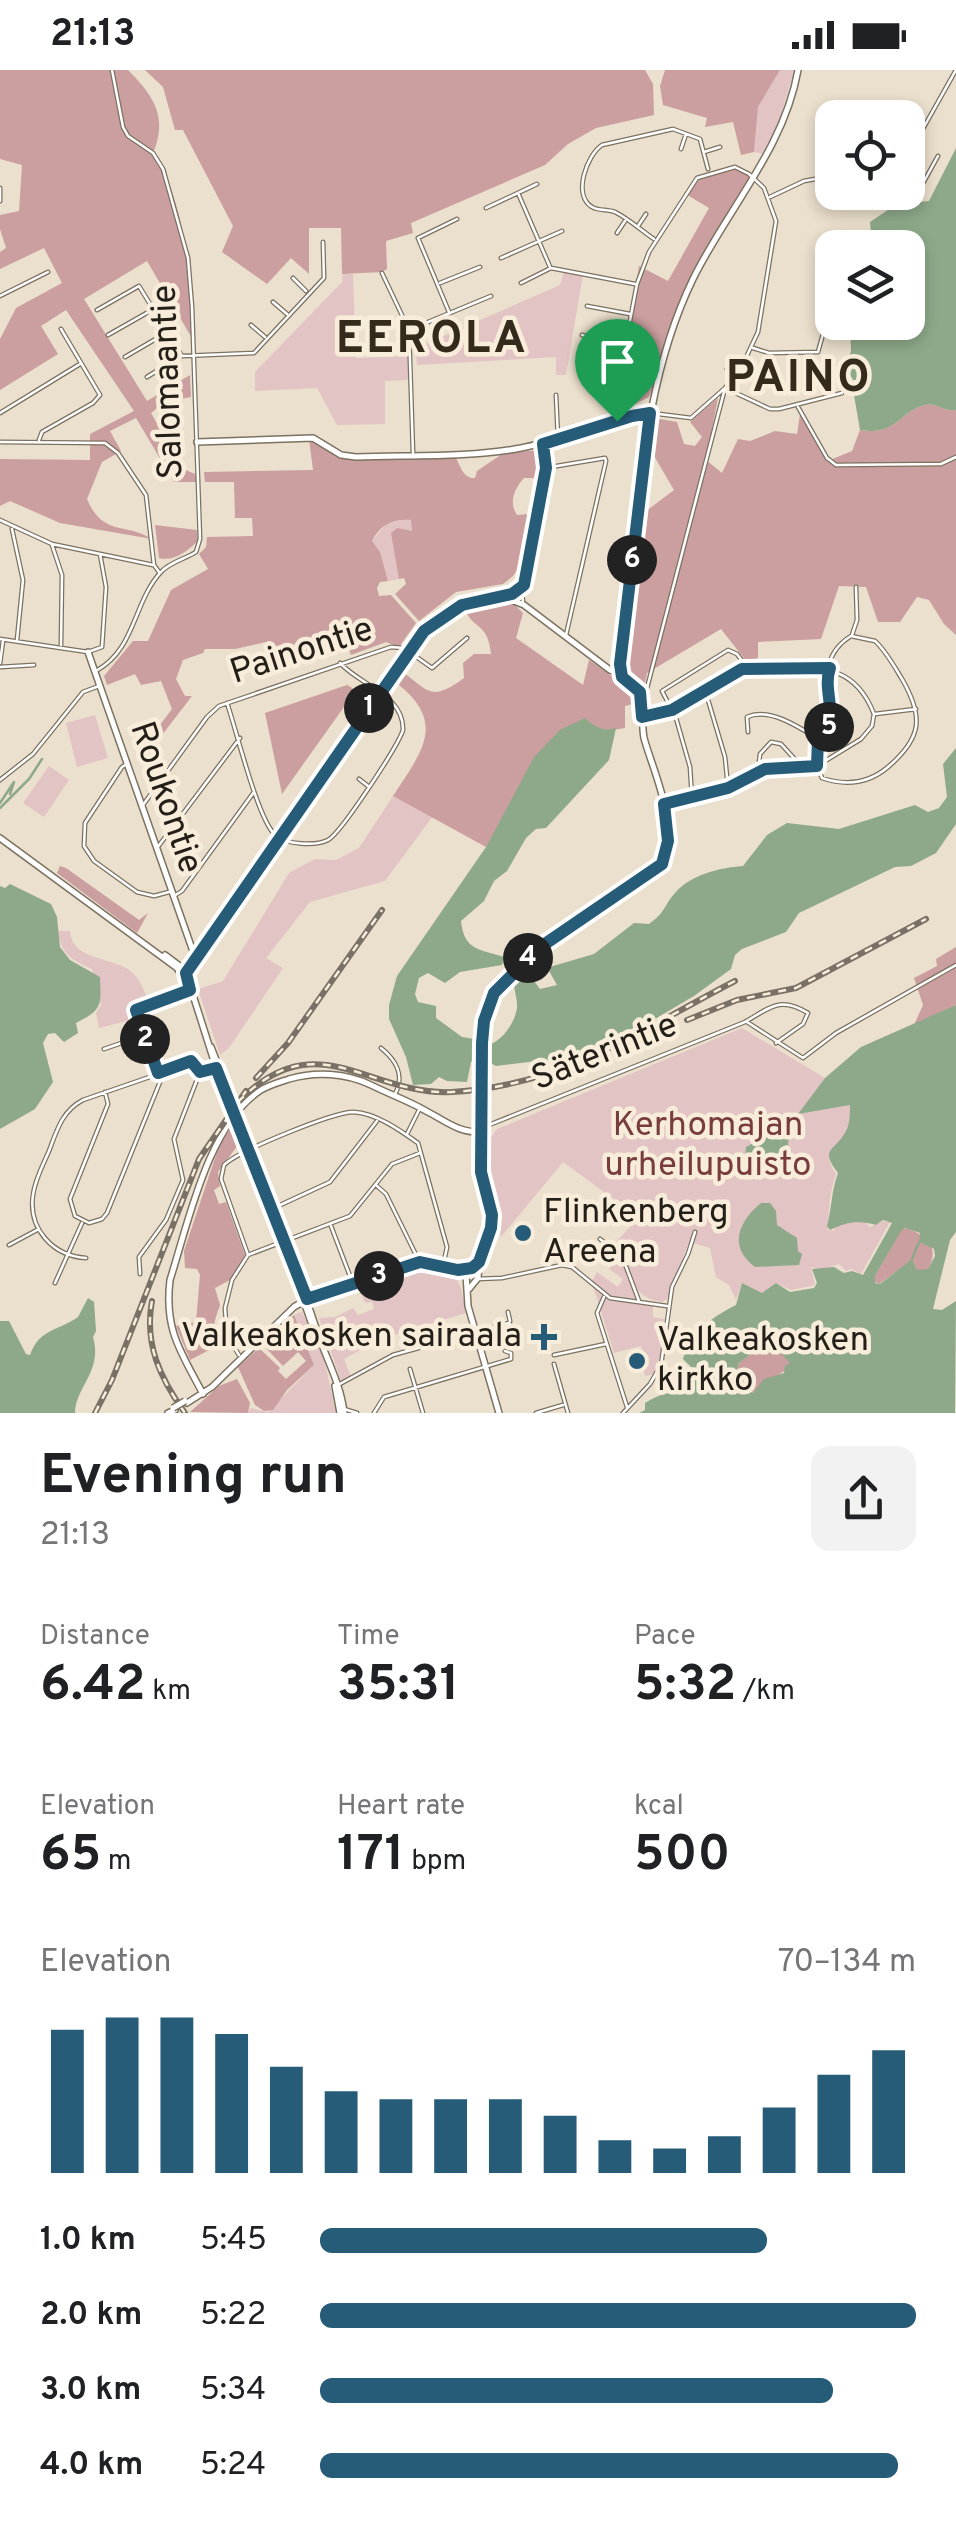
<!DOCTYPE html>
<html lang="en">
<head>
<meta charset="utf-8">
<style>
	:root { --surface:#fff; --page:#f2f2f2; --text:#202124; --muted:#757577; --accent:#275c78 }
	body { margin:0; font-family:Overpass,sans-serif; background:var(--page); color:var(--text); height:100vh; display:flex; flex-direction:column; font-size:38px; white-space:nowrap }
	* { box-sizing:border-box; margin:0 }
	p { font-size:32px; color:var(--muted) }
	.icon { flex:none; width:55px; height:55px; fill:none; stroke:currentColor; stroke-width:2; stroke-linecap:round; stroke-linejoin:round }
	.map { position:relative; height:1343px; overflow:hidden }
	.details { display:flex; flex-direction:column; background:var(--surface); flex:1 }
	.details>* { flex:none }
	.controls { position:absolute; left:815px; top:30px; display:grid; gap:20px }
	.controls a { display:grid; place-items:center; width:110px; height:110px; border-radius:20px; background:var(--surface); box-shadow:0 5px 15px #0003; font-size:50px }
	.pin { position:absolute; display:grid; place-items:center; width:85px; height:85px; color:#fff; margin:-102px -42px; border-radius:50% 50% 50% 0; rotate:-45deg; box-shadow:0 0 10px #0007 }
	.pin .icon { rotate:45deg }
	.km { position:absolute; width:50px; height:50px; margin:-25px; border-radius:50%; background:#222; color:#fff; font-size:28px; line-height:50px; text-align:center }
	.round { display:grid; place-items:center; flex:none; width:105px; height:105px; border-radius:20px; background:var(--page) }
	.summary { display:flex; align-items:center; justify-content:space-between; height:170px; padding:0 40px }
	h1 { font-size:55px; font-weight:700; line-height:75px }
	.stats { display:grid; grid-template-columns:repeat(3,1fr); gap:15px; height:170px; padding:10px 40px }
	.stats div { display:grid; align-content:center }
	.stats b { font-size:50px; font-weight:700 }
	.stats small { font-size:28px; font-weight:400 }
	.stats p { font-size:28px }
	.chart { height:280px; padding:20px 40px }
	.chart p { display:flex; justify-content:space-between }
	.chart svg { width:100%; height:180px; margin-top:10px; stroke:var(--accent); stroke-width:6 }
	ul { padding:0 40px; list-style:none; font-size:32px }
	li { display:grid; grid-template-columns:160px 120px 1fr; align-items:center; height:75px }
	li i { height:25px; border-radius:12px; background:var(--accent) }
	.status { display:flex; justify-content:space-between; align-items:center; height:70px; padding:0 50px; background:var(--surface); direction:ltr }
	.status svg { height:28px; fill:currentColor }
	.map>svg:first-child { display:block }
	.green { fill:#e2c4c4 }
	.forest { fill:#cb9e9f }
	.water { fill:#8ea98a; fill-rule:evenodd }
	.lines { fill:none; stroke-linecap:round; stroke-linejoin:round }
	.stream { stroke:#8ea98a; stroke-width:2.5 }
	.street-casing { stroke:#7c7261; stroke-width:5 }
	.secondary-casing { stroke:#7c7261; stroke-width:8 }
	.street { stroke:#fff; stroke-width:2.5 }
	.secondary { stroke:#fff; stroke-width:5 }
	.rail-casing { stroke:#797166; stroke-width:6 }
	.rail { stroke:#f8edda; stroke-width:2.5; stroke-dasharray:8; stroke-linecap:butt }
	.secondary-bridge-casing { stroke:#7c7261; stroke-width:8; stroke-linecap:butt }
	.secondary-bridge { stroke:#fff; stroke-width:5 }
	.route-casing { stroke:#fff; stroke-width:20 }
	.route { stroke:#275c78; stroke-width:12 }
	.poi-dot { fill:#275c78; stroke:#f8edda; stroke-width:4 }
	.labels { text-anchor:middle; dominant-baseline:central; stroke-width:9; stroke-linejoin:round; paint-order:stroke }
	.street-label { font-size:35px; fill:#242019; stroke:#f8edda }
	.park-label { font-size:35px; fill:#783c3f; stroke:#f8edda }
	.poi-label { font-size:35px; fill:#242019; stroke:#f8edda; text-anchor:start }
	.district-label { font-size:45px; font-weight:bold; letter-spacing:2.5px; fill:#342b1d; stroke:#f8edda }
</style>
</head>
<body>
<div class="status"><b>21:13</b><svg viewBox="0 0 49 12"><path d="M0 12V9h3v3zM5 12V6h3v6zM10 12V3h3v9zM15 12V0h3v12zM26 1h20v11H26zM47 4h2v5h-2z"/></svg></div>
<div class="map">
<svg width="956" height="1343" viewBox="0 0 956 1343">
	<rect width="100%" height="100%" fill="#ebdfcd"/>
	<path class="green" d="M780 0H794L776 62 764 84 754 82 758 37Z
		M564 201 583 204 566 305H556V287L417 295 416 278 560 215Z
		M343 204H353L356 288 409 286V310L385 311V354L337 355 317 318 255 321V302L342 212Z
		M399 448 411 450 413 461 391 467 395 473 399 509 388 511 380 482 372 471 385 455Z
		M95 645 108 688 77 697 66 653Z
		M49 696 69 710 44 747 23 733Z
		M393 726 433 746 385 811 310 832 266 888 283 898 229 978 220 985 198 919 223 911 289 803 315 789 336 790 359 778Z
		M58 861H70C72 889 106 887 126 898 139 905 143 918 148 930L131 937 134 949 99 958 96 943 101 935 92 899C71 890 61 884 58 861Z
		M742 958 825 1008 800 1043 851 1034C850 1042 850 1053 847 1060 837 1081 819 1077 836 1104 829 1123 829 1141 828 1160L833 1161 839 1153 865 1152 870 1157 883 1151 890 1152 861 1204 851 1199 846 1201 839 1194 821 1200 811 1197 815 1215 791 1220 776 1213 763 1224 742 1213 736 1230 729 1215 716 1207 710 1178 689 1172 667 1229 662 1232C623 1225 639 1200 614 1174L631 1156 622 1142 614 1137 615 1130 563 1092 501 1167 487 1094 490 1069 497 1059Z
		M618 1188 622 1191 638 1233 653 1236V1247L664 1249V1273L654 1304 645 1306 643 1296 646 1294 641 1276 614 1283 593 1216 590 1214 597 1202 618 1217 623 1209 609 1199Z
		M421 1197 454 1204 461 1218 466 1243 378 1270 344 1289 351 1307 342 1313 319 1248 335 1247 353 1238 358 1245 374 1239 372 1232 365 1233 359 1218Z
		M302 1242 324 1289 336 1343H248L251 1338 268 1342 314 1295 294 1245Z"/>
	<path class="forest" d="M0 0H128C154 26 168 47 153 83 188 137 189 207 193 270L147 191 84 229 147 331 190 305 191 327 165 332 151 343 183 399 195 404 197 412H174L136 348 110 361 121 381 102 392 87 429C103 467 125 452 152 469L60 453 10 431 0 436V389L90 390V364L134 341 66 240 41 256 58 284 0 320V269L16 238 62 213 44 178 0 199V182L6 178 0 159V145L19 141 22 95 0 89Z
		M145 0H645L653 14 654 45 596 58 568 74 545 95 411 153 413 163 386 171 387 199 382 202 342 204 341 158H309V204L291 188 267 214 222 182 233 156 183 60H175L163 17Z
		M665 0H780L758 37 754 82 741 85 733 52 705 57 707 48 663 35 660 16Z
		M729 97 741 99 750 107C705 177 672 247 649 327L615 344 639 196 668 211 709 138 684 123 701 105Z
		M718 328 706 390 722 403 738 369 750 371 775 361 797 364 800 344 830 390 852 381 860 360C898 366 899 341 925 335 936 332 944 342 956 340V565L944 554 929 530 917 527 900 552H878L866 517 839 516 821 569 758 572V588L747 592 721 559 647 603 644 618 626 608 624 599 641 445 674 420 650 379 653 354 660 349 677 352 684 374 695 376 702 367 690 352Z
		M309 369 351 390 455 386C460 395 463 409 475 408L477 401 502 384 538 380 539 408H524C515 418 508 432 517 445L529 444 520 496 513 506 503 514 456 522 419 551 395 524 406 514 404 508 399 509 391 463 397 458 412 461 411 450C393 448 380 455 372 471L380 482 388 511 380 512 377 518 379 526 391 525 416 553 399 577 386 572 351 585 345 568 280 592 270 571 235 579H205L203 583 183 590 176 609 185 626H192L145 687 141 674 148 671 172 639 161 611 141 615 135 604 107 615 104 606 133 571H148L171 520 208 499 199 484 206 477 207 467 253 466 252 448H235L234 412H205L204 402 313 400Z
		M155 455 197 460 198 471C187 481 174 492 159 488Z
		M504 530 513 533 523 543 516 568 583 615 589 590 634 621 641 632 625 636V658L607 661 507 744 486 777 393 726C423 680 448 652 394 611L400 600C430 622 431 632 464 608L463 593 474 584H491C488 551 472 560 465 539Z
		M347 615 356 620 282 724 265 643Z
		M60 796 66 798 139 850 148 843 137 863 57 803Z
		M956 877V935L913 957 923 935 914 908 937 896 936 889Z
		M232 1057 238 1075 218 1102 220 1116 214 1120 219 1134 226 1132 245 1185 232 1209 215 1218 220 1235C216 1248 211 1254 218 1268L213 1278 190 1290 176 1256 196 1252 200 1205 197 1199 185 1198 184 1181 220 1073Z
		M906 1158C928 1166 940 1176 928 1200H917L912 1190 879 1214 875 1212V1206L901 1160Z
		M294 1245 314 1295 287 1320 273 1340 264 1341 255 1335 238 1297 259 1278 280 1298 278 1301 286 1309 306 1291 298 1282 283 1296 262 1274Z
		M754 1282 783 1284 791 1294C781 1308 766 1307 753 1323L733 1309 739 1293Z
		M237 1309 250 1333 248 1343 190 1342 219 1316Z"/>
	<path class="water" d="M956 78V340C944 342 936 332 925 335 899 341 898 366 860 360L854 325 867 317 868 311 853 310 844 293 851 282 850 253 908 252V178L864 177 871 162 870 152 916 121 920 132 929 131Z
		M585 648C595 657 603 662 616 658L609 690 546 758 536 759 526 768 507 801 494 811 484 831 461 851C464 881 480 879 504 887L502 895 460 902 445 913 428 903 419 908 415 924 418 932 436 936V948L462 967 474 969 473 975C493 983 514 958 517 938 518 931 514 921 514 913L520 906 531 907 540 919 557 915 548 899 553 896 594 884 634 853 649 854C666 842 664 835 675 823 692 804 719 798 743 796L767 765 787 753 839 759 915 735 928 742 939 738 947 727 943 694 956 678V754L936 783 911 796 895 797 799 843 786 862 742 879 735 885 731 899 694 926 643 956 553 999 537 991 496 996C487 991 481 983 471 992L467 1012 447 1011 439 1007 431 1014 413 1015 406 987 389 949V935L397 906 486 777 534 687 560 660Z
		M10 814 51 834 57 847 60 877 70 890 100 907C101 936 103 939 76 953L78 963 64 972 55 963 48 964 43 973 53 1012 35 1039 0 1059V816L5 818Z
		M956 935V1162L950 1170 933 1239 942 1240 956 1231 955 1343H639L645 1340V1333C671 1316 685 1329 701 1299L691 1297 683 1289C690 1263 712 1247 736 1235L742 1213 762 1223 776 1213 790 1222 814 1218 817 1213 812 1199 834 1197 844 1203 852 1201 863 1205 892 1153 883 1150 876 1155C859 1150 846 1152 830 1160L827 1156C832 1138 831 1122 838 1103 818 1078 836 1081 846 1061 850 1054 850 1042 850 1035L798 1044 825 1008 861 977ZM905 1158 920 1163 919 1172 934 1179 935 1186 928 1199 917 1200 912 1189 880 1214 875 1213V1206L901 1161ZM754 1282 782 1284 790 1293 785 1296 784 1303 764 1309 753 1323 734 1308 739 1293Z
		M795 1051 788 1072 789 1086 774 1101 762 1104 745 1086 746 1077Z
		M761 1133H770L776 1141 777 1155 797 1168 798 1181 802 1184 799 1195 755 1197C728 1177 738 1152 761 1133Z
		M88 1228 94 1232 96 1261 93 1267C103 1301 75 1318 75 1343H0V1251H9L26 1284 30 1285C39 1259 58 1261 78 1247Z"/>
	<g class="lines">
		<path class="stream" d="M0 733 14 712 10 724
			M0 738 29 709 42 689
			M912 1189 919 1172"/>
		<defs>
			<path id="street" d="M908 76 920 64 956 0
				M681 79 686 64
				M704 82 720 77
				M908 115H922L938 86
				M0 118V131
				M518 123 550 197
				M770 127 804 111 832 106
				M868 129 874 122
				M486 138 537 114
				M638 156 646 144
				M617 163 625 151
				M654 169C642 161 629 149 615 142 608 139 598 141 592 137 572 125 587 85 602 75L673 59 700 69 708 99
				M501 188 562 161
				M382 203 409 260 413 383
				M293 208 306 221
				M440 213 480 197
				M521 213 551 198 635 214
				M0 226 48 202
				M273 232 287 244
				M587 236 630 244
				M97 240 139 216 182 286 254 283 324 208 323 172
				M449 242 418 168 457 149
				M251 255 265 267
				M409 260 491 226
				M108 265 152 240
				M582 265 624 274
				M753 278 769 283 818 282 823 264
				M125 287 166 263
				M727 299 733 304
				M147 307 181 286
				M556 325 558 368
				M798 337 827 388 836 395 941 394 956 387
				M0 343 80 294
				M651 343 691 348 725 318 770 339H779L842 323
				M616 349 614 334 637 214 649 182 697 108 735 97 749 104 764 118 776 151 758 262 742 296 725 318 647 618 642 621
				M39 370 42 362 93 333 100 325 61 259
				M0 372 105 373 118 383 146 425 154 495 159 502
				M545 398 605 388 606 391 566 565
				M0 450 52 474 153 495
				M12 459 23 510 17 570
				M52 475 62 505 61 575
				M523 533C518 480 553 427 543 374
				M852 565 857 550 856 517
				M0 569 88 582 102 577 106 517 100 484
				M0 593 3 571
				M0 597 34 595
				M96 601C136 579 133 532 161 502 170 492 185 489 196 482L200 469 192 237 188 188 163 99 153 83 128 66 123 57 112 0
				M706 623 725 687 728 717
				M227 633C237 662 257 747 275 765 286 775 316 776 328 770 341 763 398 676 403 660 404 625 361 616 340 593
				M875 644 916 639
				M646 646C681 640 706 617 738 601 749 595 764 597 776 597 821 597 855 595 874 644L872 656 861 669 817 696 761 700 728 718 666 734
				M748 662 747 647C769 637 799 657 818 669L817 696 822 708C846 716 868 714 888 697 922 668 924 647 902 609 894 596 886 581 875 571L851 566C803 596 850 644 818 669
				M127 694 122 697 85 753 84 776 94 791 137 822 154 826 169 822
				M758 701 760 684 771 672 781 674 802 697
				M359 709 368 716
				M0 710 33 684 83 622 99 616
				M692 728 690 697 676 648 662 621 728 580 737 584 746 596
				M143 735 207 647 219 636 391 577 404 578 432 598 467 568
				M157 778 240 668
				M174 826 182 821 254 722
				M747 952 803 988 836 963 956 895
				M381 978C396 990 405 1006 395 1024
				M104 979 142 966
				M105 1022 108 1034 70 1129 75 1146 89 1153 102 1149 107 1143 160 1012 136 940 189 921
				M484 1057 745 952C771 937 780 926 808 943L803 954 776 973
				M407 1064 419 1040
				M377 1116 386 1124 419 1191
				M276 1137 330 1112 377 1051
				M331 1156 353 1214
				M600 1169 622 1186 639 1231
				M9 1175 37 1160
				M248 1185 221 1109 224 1095C238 1081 333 1042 354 1042 376 1043 401 1061 418 1073L447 1177 443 1196
				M86 1188C53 1186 28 1159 33 1125 35 1109 43 1095 49 1081 57 1060 62 1041 83 1030L193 992 200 1002 174 1069 183 1110 166 1150 139 1187 140 1204
				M477 1209 502 1208 562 1195 572 1197 610 1228 667 1236
				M55 1213 82 1153
				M604 1227 597 1243 627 1337
				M308 1229 420 1192 468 1199
				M508 1242 510 1251
				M499 1256 501 1262 509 1260 510 1254
				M239 1285 227 1266 225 1238 232 1210 248 1185 350 1146 392 1094 420 1083
				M554 1285 606 1274
				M554 1294 568 1343
				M410 1299 423 1343
				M338 1315 393 1285 509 1253
				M344 1339 357 1343
				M374 1343 384 1327 511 1289V1283L505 1281
				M536 1343 563 1335
				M623 1343 650 1314 661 1295 672 1217 688 1184 695 1162"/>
			<path id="secondary" d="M197 372 313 368 341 385 356 387C410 385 468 388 521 378 561 371 612 344 649 343
				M507 526 524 515
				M88 582 196 890
				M620 603C618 569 627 531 631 497 642 398 649 300 693 209 728 138 784 79 798 0
				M0 768 177 898 190 918
				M165 885 185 900 228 1035
				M182 904 200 885 424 561 462 535 504 527 524 535 610 600 620 603 640 622C645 636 641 653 644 668 654 705 687 770 654 801 608 832 507 886 488 937 479 962 482 988 482 1014
				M211 977 232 1031
				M200 1002 215 995
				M240 1051 255 1090
				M237 1057C269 1122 294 1192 317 1261 326 1289 341 1314 344 1343
				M478 1192 466 1204 468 1236 499 1343
				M295 1206 311 1252
				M469 1219 478 1208 479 1191 491 1157 492 1145 481 1102 482 1021
				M335 1316 340 1343
				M203 1324C181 1282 164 1260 170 1210 188 1154 208 1054 261 1020 269 1015 280 1012 289 1009 316 1001 346 1003 371 1015 389 1024 409 1031 426 1041 446 1051 458 1063 482 1062
				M187 1333 212 1317 294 1237 307 1229
				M168 1343 175 1340"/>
		</defs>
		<use href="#street" class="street-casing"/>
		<use href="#secondary" class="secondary-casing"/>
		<use href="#street" class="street"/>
		<use href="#secondary" class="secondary"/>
		<defs>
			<path id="rail" d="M687 950 737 930 796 918 926 849
				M256 1008 288 973 382 840
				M238 1032C317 951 368 1026 452 1022 566 1015 638 961 735 911
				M152 1231C144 1274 160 1308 185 1343
				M95 1343 112 1310 199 1089 246 1021"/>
		</defs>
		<use href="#rail" class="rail-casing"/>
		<use href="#rail" class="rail"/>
		<defs>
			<path id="secondary-bridge" d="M482 1014V1021
				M232 1031 240 1051
				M228 1035 237 1057
				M173 1338 185 1331"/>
		</defs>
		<use href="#secondary-bridge" class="secondary-bridge-casing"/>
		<use href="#secondary-bridge" class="secondary-bridge"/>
	</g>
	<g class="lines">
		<defs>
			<path id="route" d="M650 343 620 594 622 607 640 622 642 647 672 640 742 599 830 598C821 623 843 650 818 669L817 696 765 699 728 718 664 734 668 771 662 794 539 878 494 923 484 951 482 973 481 1102 492 1145 491 1158 479 1192 472 1198 458 1200 420 1192 307 1229 216 998 200 1002 191 991 158 1003 136 940 190 920 186 903 424 561 462 535 512 524 524 515 546 398 543 374 632 346Z"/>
		</defs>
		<use href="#route" class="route-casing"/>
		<use href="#route" class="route"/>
	</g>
	<g class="poi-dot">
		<circle cx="523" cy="1163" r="10"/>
		<path d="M539 1252h10v10h10v10h-10v10h-10v-10h-10v-10h10z"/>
		<circle cx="637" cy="1291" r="10"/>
	</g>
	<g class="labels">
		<g class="street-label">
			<text transform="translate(169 312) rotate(-92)">Salomaantie</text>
			<text transform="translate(302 582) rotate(-18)">Painontie</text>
			<text transform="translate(165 728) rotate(71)">Roukontie</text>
			<text transform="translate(605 983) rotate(-22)">Säterintie</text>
		</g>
		<g class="park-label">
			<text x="708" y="1056">Kerhomajan<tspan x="708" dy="40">urheilupuisto</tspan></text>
		</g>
		<g class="poi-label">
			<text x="543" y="1143">Flinkenberg<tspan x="543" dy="40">Areena</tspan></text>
			<text x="522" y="1267" text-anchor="end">Valkeakosken sairaala</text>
			<text x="657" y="1271">Valkeakosken<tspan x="657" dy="40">kirkko</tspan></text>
		</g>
		<g class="district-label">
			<text x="432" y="270">EEROLA</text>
			<text x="799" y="309">PAINO</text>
		</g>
	</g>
</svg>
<div class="controls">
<a><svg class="icon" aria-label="locate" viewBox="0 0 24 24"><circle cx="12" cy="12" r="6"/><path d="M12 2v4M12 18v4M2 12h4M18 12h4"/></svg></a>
<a><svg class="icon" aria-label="layers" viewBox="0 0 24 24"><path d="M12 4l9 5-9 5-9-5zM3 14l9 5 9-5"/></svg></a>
</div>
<div class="pin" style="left:617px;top:351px;background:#1e9e55"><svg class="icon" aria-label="arrive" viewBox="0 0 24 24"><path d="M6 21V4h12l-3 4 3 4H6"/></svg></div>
<b class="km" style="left:369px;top:638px">1</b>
<b class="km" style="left:145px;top:969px">2</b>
<b class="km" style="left:379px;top:1206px">3</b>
<b class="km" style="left:528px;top:888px">4</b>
<b class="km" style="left:829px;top:657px">5</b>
<b class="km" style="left:632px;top:490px">6</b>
</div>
<section class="details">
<div class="summary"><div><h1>Evening run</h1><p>21:13</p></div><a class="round"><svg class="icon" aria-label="share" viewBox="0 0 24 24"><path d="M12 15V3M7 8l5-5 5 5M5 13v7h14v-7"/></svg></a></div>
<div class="stats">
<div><p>Distance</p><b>6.42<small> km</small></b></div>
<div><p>Time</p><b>35:31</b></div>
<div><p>Pace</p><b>5:32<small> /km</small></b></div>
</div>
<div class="stats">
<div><p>Elevation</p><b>65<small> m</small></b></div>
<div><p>Heart rate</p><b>171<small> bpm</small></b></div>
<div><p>kcal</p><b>500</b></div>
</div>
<div class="chart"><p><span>Elevation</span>70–134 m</p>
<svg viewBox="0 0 160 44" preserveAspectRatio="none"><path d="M5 44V9M15 44V6M25 44V6M35 44V10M45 44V18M55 44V24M65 44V26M75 44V26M85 44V26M95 44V30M105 44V36M115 44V38M125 44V35M135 44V28M145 44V20M155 44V14"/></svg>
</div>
<ul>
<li><b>1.0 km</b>5:45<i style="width:75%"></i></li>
<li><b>2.0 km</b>5:22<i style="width:100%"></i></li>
<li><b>3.0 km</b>5:34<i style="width:86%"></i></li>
<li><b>4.0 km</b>5:24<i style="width:97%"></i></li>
</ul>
</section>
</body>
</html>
